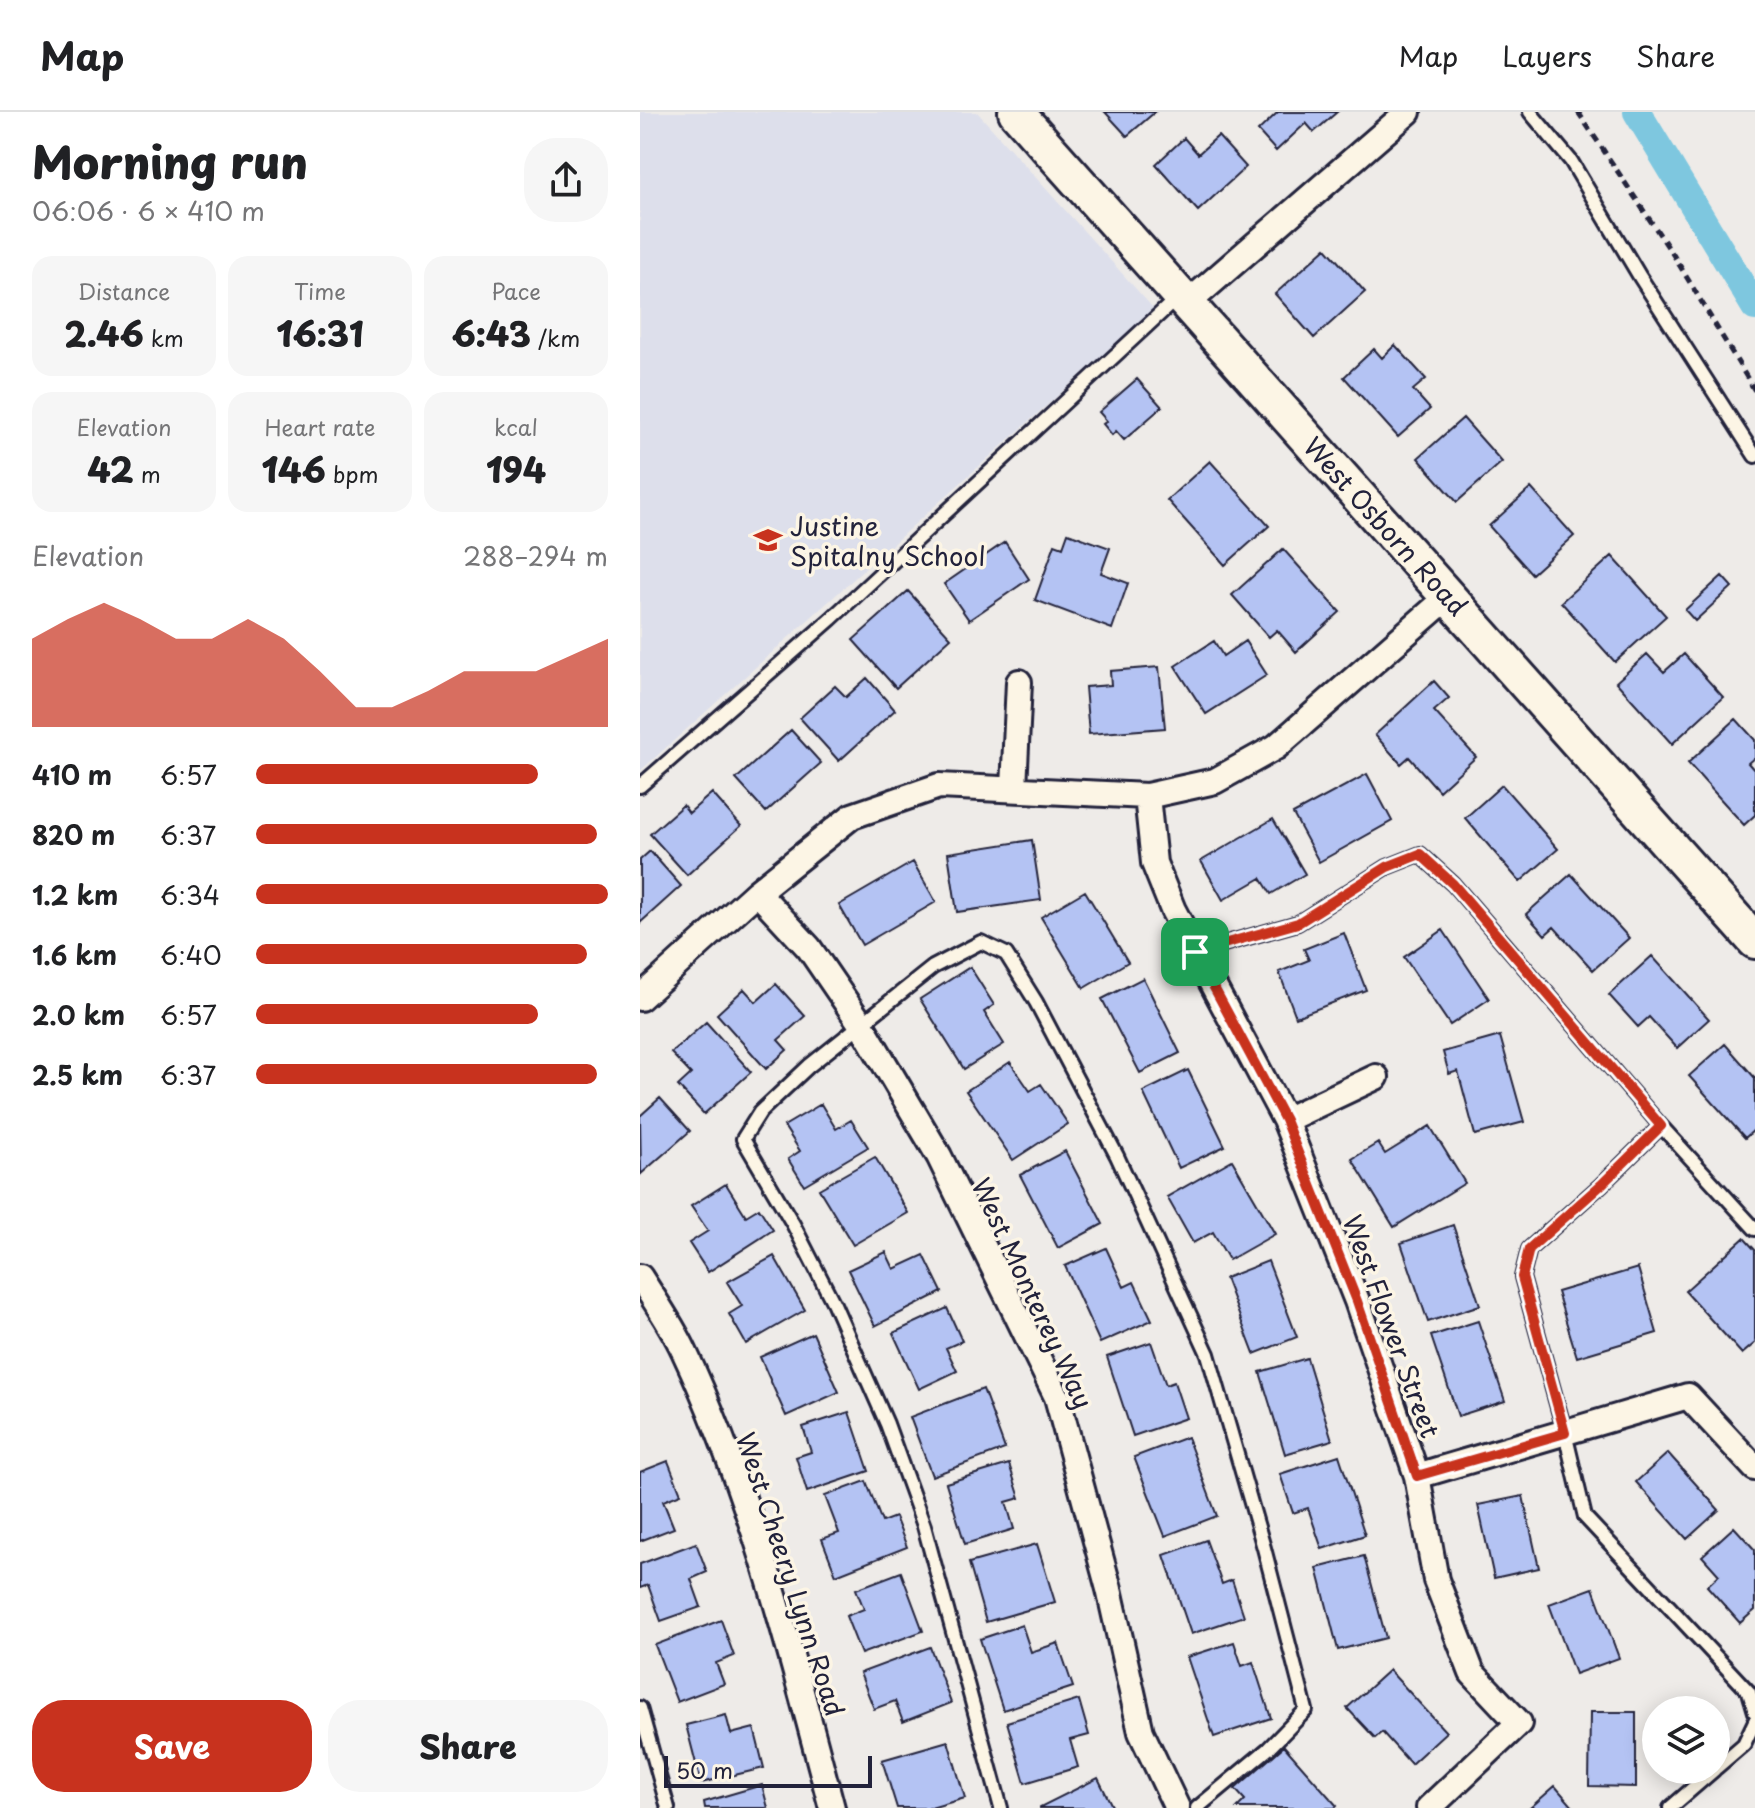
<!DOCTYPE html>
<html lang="en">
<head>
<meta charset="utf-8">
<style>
	:root { --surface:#fff; --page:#f6f6f6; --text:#202124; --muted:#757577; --line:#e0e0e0; --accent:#c8321e }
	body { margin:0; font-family:"Playpen Sans",sans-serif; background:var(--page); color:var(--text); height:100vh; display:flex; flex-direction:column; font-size:30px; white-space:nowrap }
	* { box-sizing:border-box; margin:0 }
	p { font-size:26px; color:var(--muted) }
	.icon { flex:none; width:44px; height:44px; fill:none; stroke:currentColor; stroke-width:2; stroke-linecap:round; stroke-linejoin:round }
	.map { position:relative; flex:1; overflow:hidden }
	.details { display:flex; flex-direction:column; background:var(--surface); width:640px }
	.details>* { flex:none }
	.controls { position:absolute; left:1002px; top:1584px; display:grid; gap:16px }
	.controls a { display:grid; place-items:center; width:88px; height:88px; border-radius:50%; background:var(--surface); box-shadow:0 4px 20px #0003; font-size:40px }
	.scale { position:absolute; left:24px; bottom:20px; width:208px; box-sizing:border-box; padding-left:8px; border:4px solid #22223b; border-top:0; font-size:22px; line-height:28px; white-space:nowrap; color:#22223b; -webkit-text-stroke:6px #fcf5e5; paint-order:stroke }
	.pin { position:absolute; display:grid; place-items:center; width:68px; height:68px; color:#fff; margin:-34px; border-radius:16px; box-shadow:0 4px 12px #0006 }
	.round { display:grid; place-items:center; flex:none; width:84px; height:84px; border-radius:32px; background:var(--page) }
	.summary { display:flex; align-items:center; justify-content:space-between; height:136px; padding:0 32px }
	h1 { font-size:44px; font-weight:800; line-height:60px }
	.stats { display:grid; grid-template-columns:repeat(3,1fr); gap:12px; height:136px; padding:8px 32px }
	.stats div { display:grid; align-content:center; border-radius:20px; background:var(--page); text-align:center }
	.stats b { font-size:34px; font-weight:800 }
	.stats small { font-size:22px; font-weight:400 }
	.stats p { font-size:22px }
	.chart { height:224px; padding:16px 32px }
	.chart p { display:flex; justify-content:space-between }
	.chart svg { width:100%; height:144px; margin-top:8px; fill:var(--accent); opacity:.7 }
	.primary-button { display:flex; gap:16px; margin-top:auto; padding:16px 32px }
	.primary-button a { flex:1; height:92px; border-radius:32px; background:var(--accent); color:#fff; font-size:32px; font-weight:800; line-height:92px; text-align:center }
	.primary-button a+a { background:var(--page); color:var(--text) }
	ul { padding:0 32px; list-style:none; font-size:26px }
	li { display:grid; grid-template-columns:128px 96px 1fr; align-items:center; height:60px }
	li i { height:20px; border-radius:10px; background:var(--accent) }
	header { display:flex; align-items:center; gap:48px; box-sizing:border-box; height:112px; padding:0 40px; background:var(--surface); border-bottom:2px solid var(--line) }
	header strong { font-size:38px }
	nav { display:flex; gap:44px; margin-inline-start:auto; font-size:28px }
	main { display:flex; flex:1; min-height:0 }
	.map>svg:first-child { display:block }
	.built { fill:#dddfeb }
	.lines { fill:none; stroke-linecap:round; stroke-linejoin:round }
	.canal { stroke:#7ec7df; stroke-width:28 }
	.building { fill:#b4c3f3; stroke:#22223b; stroke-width:2 }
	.lane-casing { stroke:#22223b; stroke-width:18 }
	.street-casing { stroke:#22223b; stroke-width:30 }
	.secondary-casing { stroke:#22223b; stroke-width:40 }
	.path { stroke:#22223b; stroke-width:5; stroke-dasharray:8 6; stroke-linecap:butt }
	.lane { stroke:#fcf5e5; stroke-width:12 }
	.street { stroke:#fcf5e5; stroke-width:24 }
	.secondary { stroke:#fcf5e5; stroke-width:34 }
	.route-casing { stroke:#fff; stroke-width:16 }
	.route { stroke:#c8321e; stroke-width:10 }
	.labels { text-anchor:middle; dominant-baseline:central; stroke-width:7; stroke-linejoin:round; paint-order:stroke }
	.poi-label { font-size:26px; fill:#22223b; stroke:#fcf5e5; text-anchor:start }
	.street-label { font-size:26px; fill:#22223b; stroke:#fcf5e5 }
</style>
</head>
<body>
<header>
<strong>Map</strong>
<nav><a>Map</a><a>Layers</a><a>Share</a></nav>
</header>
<main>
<section class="details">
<div class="summary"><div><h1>Morning run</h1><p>06:06 · 6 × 410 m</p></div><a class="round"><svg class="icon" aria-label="share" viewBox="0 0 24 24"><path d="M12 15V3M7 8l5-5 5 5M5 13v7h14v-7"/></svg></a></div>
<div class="stats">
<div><p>Distance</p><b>2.46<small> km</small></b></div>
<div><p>Time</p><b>16:31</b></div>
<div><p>Pace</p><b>6:43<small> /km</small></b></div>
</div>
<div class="stats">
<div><p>Elevation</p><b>42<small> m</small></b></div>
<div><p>Heart rate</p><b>146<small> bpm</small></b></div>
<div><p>kcal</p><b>194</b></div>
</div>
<div class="chart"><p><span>Elevation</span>288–294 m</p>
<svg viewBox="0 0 160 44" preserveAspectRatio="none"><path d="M0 44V17L10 11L20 6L30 11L40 17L50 17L60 11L70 17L80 27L90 38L100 38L110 33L120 27L130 27L140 27L150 22L160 17V44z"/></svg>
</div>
<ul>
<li><b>410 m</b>6:57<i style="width:80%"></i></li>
<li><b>820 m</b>6:37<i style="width:97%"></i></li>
<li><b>1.2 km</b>6:34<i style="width:100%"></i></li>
<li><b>1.6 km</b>6:40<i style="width:94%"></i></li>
<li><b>2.0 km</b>6:57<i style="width:80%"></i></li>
<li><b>2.5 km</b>6:37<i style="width:97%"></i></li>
</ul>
<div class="primary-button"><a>Save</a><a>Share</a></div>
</section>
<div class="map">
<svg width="1115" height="1696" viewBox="0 0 1115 1696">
	<rect width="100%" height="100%" fill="#eeebe8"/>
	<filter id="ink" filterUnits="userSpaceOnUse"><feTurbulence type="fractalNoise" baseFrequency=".0125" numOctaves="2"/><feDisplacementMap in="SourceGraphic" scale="16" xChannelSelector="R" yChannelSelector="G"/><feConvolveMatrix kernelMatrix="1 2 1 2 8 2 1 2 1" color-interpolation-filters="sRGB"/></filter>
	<g filter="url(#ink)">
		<path class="built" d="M0 0H337L514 197 0 659Z"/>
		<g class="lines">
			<path class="canal" d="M997 0 1115 195"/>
		</g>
		<path class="building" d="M465 0H515L487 24Z
			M638 0H697L674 20 666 11 636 39 618 19Z
			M578 24 606 55 558 99 516 52 544 26 558 42Z
			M686 136 725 180 674 226 635 182Z
			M755 233 786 267 773 278 790 297 758 325 704 265 734 237 742 246Z
			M497 267 522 295 484 328 476 319 472 323 463 312 467 309 459 300Z
			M823 306 862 350 817 390 778 346Z
			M570 349 629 414 585 453 527 388Z
			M891 376 934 424 892 462 849 414Z
			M428 421 470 436 461 461 488 471 472 517 395 488 415 432 423 435Z
			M365 430 389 467 329 508 304 472Z
			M643 437 700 500 656 540 637 518 629 525 592 483Z
			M972 444 1026 504 975 550 921 490Z
			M1082 464 1092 475 1055 509 1045 498Z
			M268 479 311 526 256 576 213 528Z
			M574 529 583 544 605 529 627 563 566 602 535 554Z
			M1007 542 1024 560 1044 542 1083 585 1032 632 976 570Z
			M519 555 525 616 449 622 445 575 471 573 470 559Z
			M227 566 255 598 199 649 160 606 195 574 206 585Z
			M794 569 809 586 794 599 836 645 799 679 769 645 761 652 735 623Z
			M1096 607 1115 628V645L1108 651 1115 659V703L1104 713 1048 651Z
			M151 618 181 651 126 700 96 667Z
			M727 662 752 709 679 750 653 702Z
			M862 673 918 737 880 770 825 706Z
			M72 681 101 714 47 763 10 722 43 693 49 701Z
			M633 707 665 762 631 782 621 766 583 788 561 749Z
			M392 728 401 788 317 800 308 741Z
			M10 739 41 774 0 811V748Z
			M273 750 296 790 222 833 199 793Z
			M931 762 989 826 953 858 914 815 905 823 886 802Z
			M445 779 488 850 444 876 401 805Z
			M803 818 849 887 810 913 764 845Z
			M704 821 726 878 656 905 639 860 669 848 664 837Z
			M1012 844 1069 907 1037 936 1009 905 998 915 969 883Z
			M330 855 354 893 344 900 364 932 324 957 280 887Z
			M503 866 540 941 500 961 462 887Z
			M136 872 165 904 138 928 147 938 126 957 77 902 104 877 116 890Z
			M66 910 111 960 64 1002 38 974 51 962 31 941Z
			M860 924 884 1010 835 1023 818 959 809 962 803 940Z
			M1085 932 1115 966V1017L1105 1026 1049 964Z
			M370 950 390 979 401 972 428 1012 373 1048 326 979Z
			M548 958 585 1034 539 1056 503 980Z
			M20 986 50 1019 1 1062 0 1004Z
			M181 992 196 1017 211 1008 228 1035 164 1073 148 1047 160 1039 144 1014Z
			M790 1014 825 1071 754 1115 712 1047 738 1031 745 1042Z
			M425 1039 463 1112 418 1136 380 1063Z
			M235 1045 268 1101 213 1133 179 1077Z
			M592 1048 635 1122 589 1148 573 1120 553 1131 527 1085Z
			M86 1072 106 1104 119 1096 133 1118 68 1160 49 1131 68 1119 51 1094Z
			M813 1113 840 1193 788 1210 761 1131Z
			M1104 1126 1115 1138V1231L1102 1242 1045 1179Z
			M466 1136 484 1175 494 1170 512 1208 460 1231 425 1154Z
			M246 1140 254 1157 284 1143 302 1180 235 1214 208 1158Z
			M134 1144 165 1198 106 1232 89 1202 102 1194 87 1170Z
			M628 1149 657 1225 614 1242 585 1166Z
			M998 1156 1017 1221 937 1245 917 1180Z
			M307 1196 322 1229 306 1236 317 1259 279 1277 253 1221Z
			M838 1209 865 1289 818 1304 791 1224Z
			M173 1221 199 1280 146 1304 120 1245Z
			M511 1230 526 1273 534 1270 546 1306 493 1324 467 1245Z
			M667 1246 692 1328 645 1342 620 1260Z
			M343 1277 365 1337 292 1364 270 1305Z
			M209 1300 229 1359 167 1380 156 1345 171 1340 163 1315Z
			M547 1325 577 1404 525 1424 494 1345Z
			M1028 1341 1079 1398 1047 1427 996 1370Z
			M699 1343 725 1423 682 1437 668 1396 653 1401 640 1362Z
			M28 1349 41 1382 23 1389 34 1416 0 1429V1360Z
			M369 1352 380 1386 366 1390 374 1417 325 1432 306 1371Z
			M226 1369 242 1410 255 1405 267 1435 196 1463 182 1427 199 1421 185 1384Z
			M883 1384 899 1456 854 1466 838 1393Z
			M1094 1415 1115 1438V1498L1100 1511 1067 1474 1079 1463 1062 1444Z
			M566 1428 582 1472 592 1468 604 1504 551 1522 524 1443Z
			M56 1431 67 1460 51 1467 61 1495 21 1509 8 1473 0 1476V1452Z
			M397 1432 415 1490 346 1510 329 1451Z
			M724 1444 746 1526 698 1538 677 1456Z
			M261 1460 283 1519 221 1542 206 1504 224 1497 216 1477Z
			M953 1476 979 1546 935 1562 909 1492Z
			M81 1508 94 1544 76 1551 84 1572 37 1590 15 1533Z
			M382 1513 391 1540 418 1531 433 1575 363 1598 340 1527Z
			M594 1530 602 1554 613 1550 631 1606 574 1625 547 1545Z
			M290 1535 311 1591 263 1610 255 1589 234 1597 220 1561Z
			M749 1558 806 1620 771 1652 742 1620 735 1626 707 1596Z
			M439 1588 449 1623 430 1628 438 1655 385 1671 367 1610Z
			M950 1600H996V1675L949 1674Z
			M86 1603 91 1622 114 1616 124 1656 61 1671 46 1613Z
			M308 1629 325 1686 291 1696H257L242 1648Z
			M644 1634 697 1694 695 1696H597L605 1688 595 1677Z
			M458 1666 473 1696H400V1695Z
			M122 1673 128 1696H65L64 1690Z
			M915 1674 934 1696H890Z"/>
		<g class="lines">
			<defs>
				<path id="lane" d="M890 0 931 49 1000 165 1115 344
					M0 674 191 507 537 186
					M555 840 658 811 747 755 780 742 813 772 1021 1014 1115 1117
					M1021 1014 961 1073 889 1137 882 1165 925 1321 945 1405 1109 1580 1115 1600
					M0 1596 28 1696
					M1076 1656 1104 1632 1115 1609
					M361 1696 284 1414 247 1312 194 1192 153 1112 103 1027 120 1000 169 954 293 855 341 830 366 842 396 890 477 1044 568 1242 624 1436 666 1598 628 1637 557 1696
					M1030 1696 1074 1658"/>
				<path id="street" d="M548 191 768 0
					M374 676 379 570
					M507 684 514 751 533 798 645 1008 717 1189 777 1364 796 1468 832 1561 879 1611 789 1696
					M117 780 169 836 221 912 299 1044 417 1285 469 1477 501 1620 537 1696
					M0 886 117 780 212 704 299 674 507 684 575 669 636 635 809 484
					M645 1008 736 965
					M0 1165C15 1189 32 1213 44 1239 112 1383 151 1542 192 1696
					M777 1364 1048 1284 1115 1356"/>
				<path id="secondary" d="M376 0 1115 829"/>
			</defs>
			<use href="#lane" class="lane-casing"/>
			<use href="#street" class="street-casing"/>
			<use href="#secondary" class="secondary-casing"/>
			<path class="path" d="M938 0 1034 144 1115 279"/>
			<use href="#lane" class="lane"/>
			<use href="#street" class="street"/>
			<use href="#secondary" class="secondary"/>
		</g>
	</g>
	<g class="lines" filter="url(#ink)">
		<defs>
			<path id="route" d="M780 742 813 772 1021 1014 961 1073 889 1137 882 1165 925 1321 777 1364 717 1189 645 1008 555 840 658 811 747 755Z"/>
		</defs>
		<use href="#route" class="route-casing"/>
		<use href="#route" class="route"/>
	</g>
	<defs>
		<symbol id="school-bare" viewBox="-9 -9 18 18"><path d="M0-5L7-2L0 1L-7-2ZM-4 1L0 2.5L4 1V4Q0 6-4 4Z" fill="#c8321e" stroke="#fcf5e5" stroke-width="2.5" paint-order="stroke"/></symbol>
	</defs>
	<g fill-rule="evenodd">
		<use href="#school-bare" x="108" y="408" width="40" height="40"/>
	</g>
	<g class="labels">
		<g class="poi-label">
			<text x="150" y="413">Justine<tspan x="150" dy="30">Spitalny School</tspan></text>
		</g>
		<g class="street-label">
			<text transform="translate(746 414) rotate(48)">West Osborn Road</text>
			<text transform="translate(393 1181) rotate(65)">West Monterey Way</text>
			<text transform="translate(752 1214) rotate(70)">West Flower Street</text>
			<text transform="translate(151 1462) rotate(72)">West Cheery Lynn Road</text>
		</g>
	</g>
</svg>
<div class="controls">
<a><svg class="icon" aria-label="layers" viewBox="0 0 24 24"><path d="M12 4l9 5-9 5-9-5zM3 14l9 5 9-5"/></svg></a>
</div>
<div class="scale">50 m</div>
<div class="pin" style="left:555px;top:840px;background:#1e9e55"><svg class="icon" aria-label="arrive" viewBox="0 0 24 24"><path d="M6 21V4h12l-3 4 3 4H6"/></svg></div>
</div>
</main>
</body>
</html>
